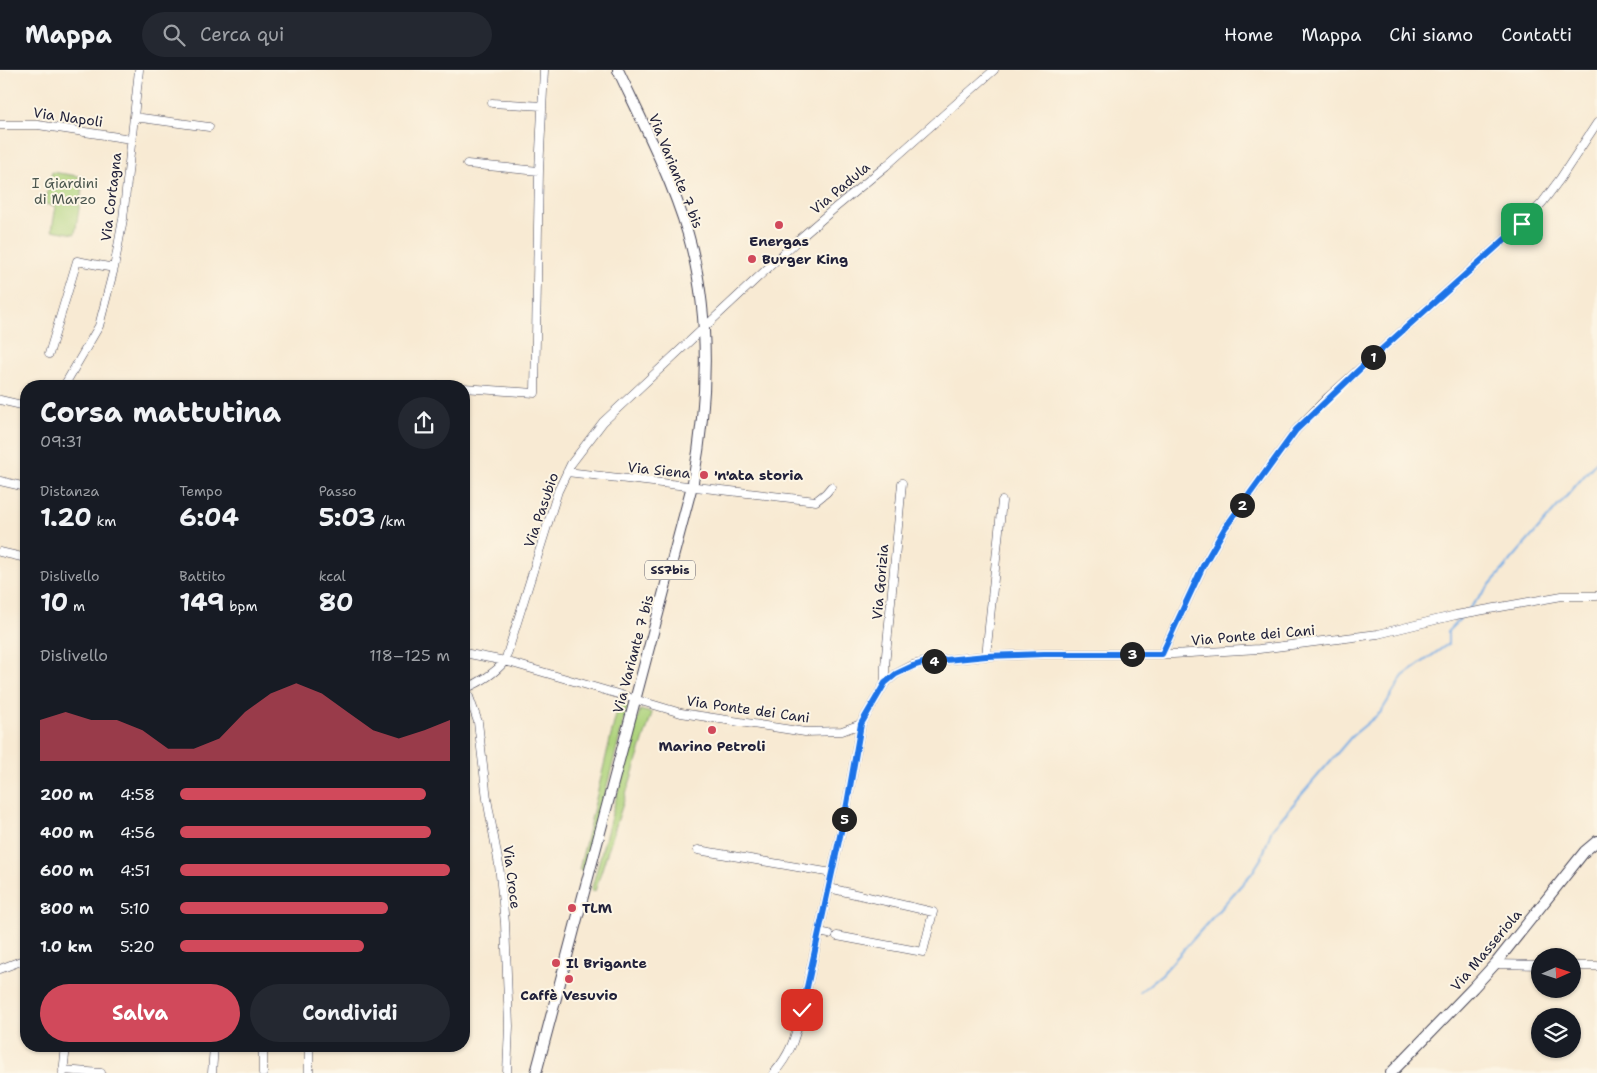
<!DOCTYPE html>
<html lang="it">
<head>
<meta charset="utf-8">
<style>
	:root { --surface:#171b24; --page:#242831; --text:#f1f3f6; --muted:#9ea1a6; --line:#363941; --accent:#d1495b }
	body { margin:0; font-family:"Shantell Sans",sans-serif; background:var(--page); color:var(--text); height:100vh; display:flex; flex-direction:column; font-size:19px; white-space:nowrap }
	* { box-sizing:border-box; margin:0 }
	p { font-size:16px; color:var(--muted) }
	.icon { flex:none; width:28px; height:28px; fill:none; stroke:currentColor; stroke-width:2; stroke-linecap:round; stroke-linejoin:round }
	.map { position:relative; flex:1; overflow:hidden }
	.drawer { position:absolute; left:20px; top:310px; width:450px; height:672px; display:flex; flex-direction:column; background:var(--surface); border-radius:20px; box-shadow:0 1px 4px #0004 }
	.drawer>* { flex:none }
	.needle { width:32px; rotate:87deg }
	.controls { position:absolute; left:1531px; top:878px; display:grid; gap:10px }
	.controls a { display:grid; place-items:center; width:50px; height:50px; border-radius:50%; background:var(--surface); box-shadow:0 1px 4px #0004; font-size:25px }
	.pin { position:absolute; display:grid; place-items:center; width:42px; height:42px; color:#fff; margin:-21px; border-radius:10px; box-shadow:0 2px 8px #0006 }
	.km { position:absolute; width:25px; height:25px; margin:-12px; border-radius:50%; background:#222; color:#fff; font-size:14px; line-height:25px; text-align:center }
	.round { display:grid; place-items:center; flex:none; width:52px; height:52px; border-radius:26px; background:var(--page) }
	.summary { display:flex; align-items:center; justify-content:space-between; height:85px; padding:0 20px }
	h1 { font-size:28px; font-weight:700; line-height:38px }
	.stats { display:grid; grid-template-columns:repeat(3,1fr); gap:8px; height:85px; padding:5px 20px }
	.stats div { display:grid; align-content:center }
	.stats b { font-size:25px; font-weight:700 }
	.stats small { font-size:14px; font-weight:400 }
	.stats p { font-size:14px }
	.chart { height:140px; padding:10px 20px }
	.chart p { display:flex; justify-content:space-between }
	.chart svg { width:100%; height:90px; margin-top:5px; fill:var(--accent); opacity:.7 }
	.action { display:flex; gap:10px; margin-top:auto; padding:10px 20px }
	.action a { flex:1; height:58px; border-radius:30px; background:var(--accent); color:#fff; font-size:20px; font-weight:700; line-height:58px; text-align:center }
	.action a+a { background:var(--page); color:var(--text) }
	ul { padding:0 20px; list-style:none; font-size:16px }
	li { display:grid; grid-template-columns:80px 60px 1fr; align-items:center; height:38px }
	li i { height:12px; border-radius:6px; background:var(--accent) }
	header { display:flex; align-items:center; gap:30px; box-sizing:border-box; height:70px; padding:0 25px; background:var(--surface); border-bottom:1px solid var(--line) }
	header strong { font-size:24px }
	nav { display:flex; gap:28px; margin-inline-start:auto; font-size:18px }
	.search { width:350px; height:45px; background:var(--page); display:flex; align-items:center; gap:12px; box-sizing:border-box; padding:0 18px; border-radius:28px; color:var(--muted); font-size:19px }
	.map>svg:first-child { display:block }
	.green { fill:#aed37d; stroke:#687a5c }
	.lines { fill:none; stroke-linecap:round; stroke-linejoin:round }
	.stream { stroke:#77ade5; stroke-width:2 }
	.minor-casing { stroke:#424052; stroke-width:9 }
	.major-casing { stroke:#424052; stroke-width:12 }
	.minor { stroke:#fff; stroke-width:8 }
	.major { stroke:#fff; stroke-width:10 }
	.route-casing { stroke:#fff; stroke-width:10 }
	.route { stroke:#1a73e8; stroke-width:6 }
	.poi-dot { fill:#d1495b; stroke:#fcf5e5; stroke-width:2 }
	.labels { text-anchor:middle; dominant-baseline:central; stroke-width:4; stroke-linejoin:round; paint-order:stroke }
	.shield { fill:#fcf5e5; stroke:#63616e; stroke-width:1 }
	.shield-label { font-size:12px; font-weight:bold; fill:#22223b }
	.street-label { font-size:14px; fill:#22223b; stroke:#fcf5e5 }
	.park-label { font-size:14px; fill:#4c574f; stroke:#fcf5e5 }
	.poi-label { font-size:14px; font-weight:bold; fill:#22223b; stroke:#fcf5e5; text-anchor:start }
</style>
</head>
<body>
<header>
<strong>Mappa</strong>
<div class="search"><svg class="icon" aria-label="search" viewBox="0 0 24 24"><circle cx="10" cy="10" r="6"/><path d="M15 15l6 6"/></svg>Cerca qui</div>
<nav><a>Home</a><a>Mappa</a><a>Chi siamo</a><a>Contatti</a></nav>
</header>
<div class="map">
<svg width="1597" height="1003" viewBox="0 0 1597 1003">
	<rect width="100%" height="100%" fill="#fcf5e5"/>
	<filter id="ink" filterUnits="userSpaceOnUse"><feTurbulence type="fractalNoise" baseFrequency=".02" numOctaves="2"/><feDisplacementMap in="SourceGraphic" scale="10" xChannelSelector="R" yChannelSelector="G"/><feConvolveMatrix kernelMatrix="1 2 1 2 8 2 1 2 1" color-interpolation-filters="sRGB"/></filter>
	<filter id="wash" filterUnits="userSpaceOnUse"><feTurbulence type="fractalNoise" baseFrequency=".0096" numOctaves="4" result="noise"/><feDisplacementMap in="SourceGraphic" scale="20" xChannelSelector="R" yChannelSelector="G"/><feGaussianBlur stdDeviation="1.12" result="paint"/><feColorMatrix in="noise" values="0 0 0 0 0 0 0 0 0 0 0 0 0 0 0 0 0 1.4 0 .05"/><feComposite in="paint" operator="in"/></filter>
	<g filter="url(#wash)">
		<rect width="100%" height="100%" fill="#f8ead3"/>
		<path class="green" d="M52 102 84 107 75 164 52 160 56 136 45 134Z
			M619 632 628 635 585 801 579 800Z
			M640 640 652 643 595 821H591Z"/>
		<g class="lines">
			<path class="stream" d="M1468 540 1597 391
				M1139 923 1162 904 1252 803 1262 787 1272 759 1352 666 1381 642 1403 606 1448 574V561L1461 548"/>
		</g>
	</g>
	<g filter="url(#ink)">
		<g class="lines">
			<defs>
				<path id="minor" d="M492 33 542 36
					M134 47 209 57
					M0 55H38L131 69
					M467 94 539 101
					M49 284 77 191 114 198
					M64 316 99 256 114 198 123 149 139 0
					M439 316H444
					M464 318 535 323 539 101 544 0
					M0 330 26 336
					M567 402 816 431 826 423 831 417
					M0 411 26 417
					M0 482 26 488
					M464 583 505 591 628 627
					M1162 584 1203 496 1225 458 1296 360 1328 327 1522 154 1542 133 1560 109 1597 53
					M986 586 1002 431
					M885 613V596L902 413
					M466 618 478 652 487 729 499 795 505 853 509 956 507 1003
					M464 619C479 613 495 603 505 591L558 421 571 394 603 352 798 170 836 137 886 96 994 0
					M641 631 681 643 805 662 842 661 861 654 885 613 896 604 913 595 926 592 986 586 1044 584H1173L1259 579 1378 564 1456 545 1562 526H1597
					M698 780 832 803
					M829 818 933 842 923 882 837 866
					M819 862 829 864
					M1495 894 1540 895
					M1572 896H1597
					M0 899 26 889
					M63 1000 101 1003
					M63 1003 66 976
					M212 1003 214 976
					M263 1003V976
					M309 1003V976
					M774 1003C792 982 795 967 802 940L847 734 861 654"/>
				<path id="major" d="M536 1003 693 412C708 331 711 244 688 164 671 107 643 53 618 0
					M1391 1003 1473 918 1495 894 1585 781 1597 771"/>
			</defs>
			<use href="#minor" class="minor-casing"/>
			<use href="#major" class="major-casing"/>
			<use href="#minor" class="minor"/>
			<use href="#major" class="major"/>
		</g>
	</g>
	<g class="lines" filter="url(#ink)">
		<defs>
			<path id="route" d="M802 940 847 734 861 654 885 613 896 604 913 596 926 592 986 586 1044 584H1162L1203 496 1225 458 1296 360 1363 296 1522 154"/>
		</defs>
		<use href="#route" class="route-casing"/>
		<use href="#route" class="route"/>
	</g>
	<g class="poi-dot">
		<circle cx="779" cy="155" r="5"/>
		<circle cx="752" cy="189" r="5"/>
		<circle cx="704" cy="405" r="5"/>
		<circle cx="712" cy="660" r="5"/>
		<circle cx="572" cy="838" r="5"/>
		<circle cx="556" cy="893" r="5"/>
		<circle cx="569" cy="909" r="5"/>
	</g>
	<g class="labels">
		<rect class="shield" x="645" y="490.5" width="50" height="19" rx="4"/>
		<g class="shield-label">
			<text x="670" y="500">SS7bis</text>
		</g>
		<g class="street-label">
			<text transform="translate(68 47) rotate(8)">Via Napoli</text>
			<text transform="translate(676 101) rotate(68)">Via Variante 7 bis</text>
			<text transform="translate(840 118) rotate(-40)">Via Padula</text>
			<text transform="translate(111 127) rotate(-83)">Via Cortagna</text>
			<text transform="translate(659 400) rotate(6)">Via Siena</text>
			<text transform="translate(541 440) rotate(-71)">Via Pasubio</text>
			<text transform="translate(880 512) rotate(-85)">Via Gorizia</text>
			<text transform="translate(1253 565) rotate(-5)">Via Ponte dei Cani</text>
			<text transform="translate(633 584) rotate(-75)">Via Variante 7 bis</text>
			<text transform="translate(748 639) rotate(8)">Via Ponte dei Cani</text>
			<text transform="translate(512 807) rotate(83)">Via Croce</text>
			<text transform="translate(1486 880) rotate(-50)">Via Masseriola</text>
		</g>
		<g class="park-label">
			<text x="65" y="113">I Giardini<tspan x="65" dy="16">di Marzo</tspan></text>
		</g>
		<g class="poi-label">
			<text x="779" y="171" text-anchor="middle">Energas</text>
			<text x="762" y="189">Burger King</text>
			<text x="714" y="405">'n'ata storia</text>
			<text x="712" y="676" text-anchor="middle">Marino Petroli</text>
			<text x="582" y="838">TLM</text>
			<text x="566" y="893">Il Brigante</text>
			<text x="569" y="925" text-anchor="middle">Caffè Vesuvio</text>
		</g>
	</g>
</svg>
<div class="controls">
<a><svg class="needle" viewBox="-14 -14 28 28"><path d="M0-13l5 13h-10z" fill="#e53935"/><path d="M0 13l5-13h-10z" fill="#9ea1a6"/></svg></a>
<a><svg class="icon" aria-label="layers" viewBox="0 0 24 24"><path d="M12 4l9 5-9 5-9-5zM3 14l9 5 9-5"/></svg></a>
</div>
<div class="pin" style="left:1522px;top:154px;background:#1e9e55"><svg class="icon" aria-label="arrive" viewBox="0 0 24 24"><path d="M6 21V4h12l-3 4 3 4H6"/></svg></div>
<div class="pin" style="left:802px;top:940px;background:#d93025"><svg class="icon" aria-label="check" viewBox="0 0 24 24"><path d="M5 12l5 5 9-10"/></svg></div>
<b class="km" style="left:1373px;top:287px">1</b>
<b class="km" style="left:1242px;top:435px">2</b>
<b class="km" style="left:1132px;top:584px">3</b>
<b class="km" style="left:934px;top:591px">4</b>
<b class="km" style="left:844px;top:749px">5</b>
<section class="drawer">
<div class="summary"><div><h1>Corsa mattutina</h1><p>09:31</p></div><a class="round"><svg class="icon" aria-label="share" viewBox="0 0 24 24"><path d="M12 15V3M7 8l5-5 5 5M5 13v7h14v-7"/></svg></a></div>
<div class="stats">
<div><p>Distanza</p><b>1.20<small> km</small></b></div>
<div><p>Tempo</p><b>6:04</b></div>
<div><p>Passo</p><b>5:03<small> /km</small></b></div>
</div>
<div class="stats">
<div><p>Dislivello</p><b>10<small> m</small></b></div>
<div><p>Battito</p><b>149<small> bpm</small></b></div>
<div><p>kcal</p><b>80</b></div>
</div>
<div class="chart"><p><span>Dislivello</span>118–125 m</p>
<svg viewBox="0 0 160 44" preserveAspectRatio="none"><path d="M0 44V24L10 20L20 24L30 24L40 29L50 38L60 38L70 33L80 20L90 11L100 6L110 11L120 20L130 29L140 33L150 29L160 24V44z"/></svg>
</div>
<ul>
<li><b>200 m</b>4:58<i style="width:91%"></i></li>
<li><b>400 m</b>4:56<i style="width:93%"></i></li>
<li><b>600 m</b>4:51<i style="width:100%"></i></li>
<li><b>800 m</b>5:10<i style="width:77%"></i></li>
<li><b>1.0 km</b>5:20<i style="width:68%"></i></li>
</ul>
<div class="action"><a>Salva</a><a>Condividi</a></div>
</section>
</div>
</body>
</html>
